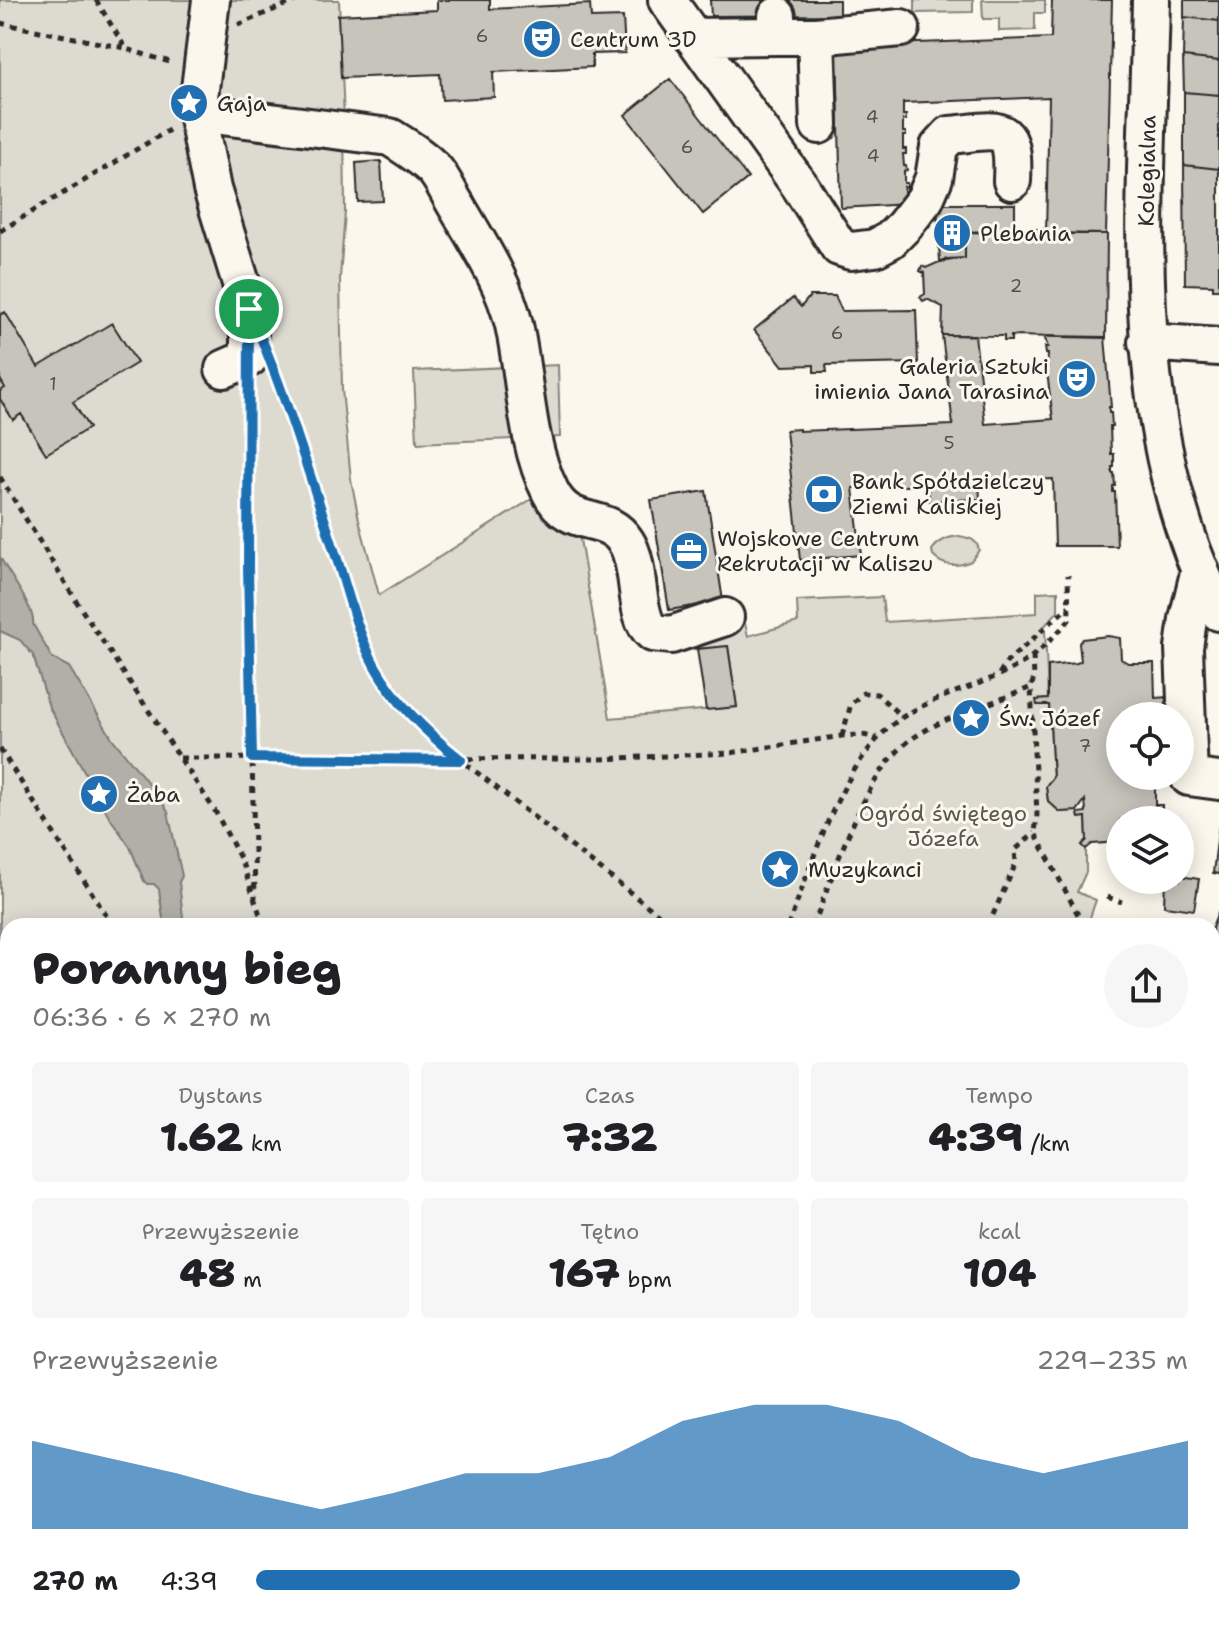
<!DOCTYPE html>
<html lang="pl">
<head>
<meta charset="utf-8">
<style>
	:root { --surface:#fff; --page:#f6f6f6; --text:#202124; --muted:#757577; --accent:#1f6fb2 }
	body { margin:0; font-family:"Shantell Sans",sans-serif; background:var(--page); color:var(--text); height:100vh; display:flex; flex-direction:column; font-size:30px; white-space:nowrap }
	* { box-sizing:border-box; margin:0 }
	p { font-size:26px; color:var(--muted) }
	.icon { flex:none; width:44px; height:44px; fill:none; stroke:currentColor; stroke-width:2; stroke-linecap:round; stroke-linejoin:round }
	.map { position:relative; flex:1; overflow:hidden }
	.sheet { position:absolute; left:0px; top:918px; width:1220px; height:708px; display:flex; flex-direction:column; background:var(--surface); border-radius:24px 24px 0 0; box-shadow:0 4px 20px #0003 }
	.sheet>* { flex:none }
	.controls { position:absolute; left:1106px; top:702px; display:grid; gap:16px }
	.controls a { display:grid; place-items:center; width:88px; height:88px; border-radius:50%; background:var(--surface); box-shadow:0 4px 20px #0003; font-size:40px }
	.pin { position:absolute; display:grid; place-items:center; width:68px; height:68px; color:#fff; margin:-34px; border:4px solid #fff; border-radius:50%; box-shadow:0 2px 8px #0007 }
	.round { display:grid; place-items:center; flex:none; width:84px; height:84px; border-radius:42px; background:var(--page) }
	.overview { display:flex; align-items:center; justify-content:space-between; height:136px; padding:0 32px }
	h1 { font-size:44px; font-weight:800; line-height:60px }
	.figures { display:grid; grid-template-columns:repeat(3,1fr); gap:12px; height:136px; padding:8px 32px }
	.figures div { display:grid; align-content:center; border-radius:8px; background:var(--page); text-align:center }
	.figures b { font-size:40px; font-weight:800 }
	.figures small { font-size:22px; font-weight:400 }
	.figures p { font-size:22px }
	.chart { height:224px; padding:16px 32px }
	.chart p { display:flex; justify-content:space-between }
	.chart svg { width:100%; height:144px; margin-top:8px; fill:var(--accent); opacity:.7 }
	ul { padding:0 32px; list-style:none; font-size:26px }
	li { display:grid; grid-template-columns:128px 96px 1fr; align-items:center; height:60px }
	li i { height:20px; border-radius:10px; background:var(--accent) }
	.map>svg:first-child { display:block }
	.green { fill:#dddad0; stroke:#84827e; stroke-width:2 }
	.water { fill:#b1afa7; stroke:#7b7a75; stroke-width:2 }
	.building { fill:#c7c4bc; stroke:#2b2b2b; stroke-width:2 }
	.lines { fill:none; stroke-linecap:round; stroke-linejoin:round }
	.minor-tunnel { stroke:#d1cec5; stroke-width:36; stroke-dasharray:36 18; stroke-linecap:butt }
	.minor-casing { stroke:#2b2b2b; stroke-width:42 }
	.path { stroke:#2b2b2b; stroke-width:5; stroke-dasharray:6 6; stroke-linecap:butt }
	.minor { stroke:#fbf7ec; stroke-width:36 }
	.route-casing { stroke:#fff; stroke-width:16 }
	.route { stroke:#1f6fb2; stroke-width:10 }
	.labels { text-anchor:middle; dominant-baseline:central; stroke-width:6; stroke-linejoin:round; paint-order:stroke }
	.number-label { font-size:18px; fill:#52514f }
	.poi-label { font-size:22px; fill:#2b2b2b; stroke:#fbf7ec; text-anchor:start }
	.street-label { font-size:22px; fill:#2b2b2b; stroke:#fbf7ec }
	.park-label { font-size:22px; fill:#585754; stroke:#fbf7ec }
</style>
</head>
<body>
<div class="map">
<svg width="1219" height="1626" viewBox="0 0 1219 1626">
	<rect width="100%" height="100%" fill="#fbf7ec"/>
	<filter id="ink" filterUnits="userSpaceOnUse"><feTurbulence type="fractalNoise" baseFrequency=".0125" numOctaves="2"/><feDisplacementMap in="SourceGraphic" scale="16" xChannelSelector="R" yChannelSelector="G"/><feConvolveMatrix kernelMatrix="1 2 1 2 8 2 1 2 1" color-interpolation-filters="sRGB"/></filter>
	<g filter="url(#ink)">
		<path class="green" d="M0 0H339L344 119 345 212 340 278 342 390 351 479 359 520 379 595 535 497 549 522 580 539 610 718 737 707 728 646 697 649 726 625 743 615 748 636 798 622 797 601 882 597 885 622 1037 613V592L1058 591V611L1041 630H1045L1048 699 1037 700V705H1049L1053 777 1046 786 1048 801 1060 812 1077 811 1079 818 1086 817 1087 840 1082 845 1086 849V872L1077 892 1096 900 1087 926H8V1176L0 1170Z
			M915 0H973V12L915 13Z
			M982 0H1045V13H1035V30L999 31V19H983Z
			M558 365 560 437 417 443 414 371Z
			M959 536C969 538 977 539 979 550L971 561C958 567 943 567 933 556L932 550C939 540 948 537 959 536Z
			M1212 1061 1219 1064V1264L1212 1261Z"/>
		<path class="water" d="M0 557C8 573 36 610 33 624L52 658 69 667 112 738 160 798 168 812 182 876 179 882 184 926H164L159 889 154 884H147L144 881 130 847 110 818 49 707 33 655 20 640 0 631Z
			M0 1170 8 1176V1345L0 1339Z
			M358 1618H562L571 1626H368Z"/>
		<path class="building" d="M437 0H490V9L590 4 591 18 623 17 625 53 592 54V67L493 72 494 97 442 100 440 74 341 78 338 15 437 10Z
			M710 0H839V15L711 16Z
			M1052 0H1112L1106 234 1046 233 1049 97 903 103V115H906V120H903V132H906V136H903V149H906V154H903L904 166H906L907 170 904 171V183H907V188L904 187V200L907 204 841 208 837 46 1051 38Z
			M1184 0H1219V21L1184 17Z
			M1184 17 1219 21V61L1183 57Z
			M1183 57 1219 61V95L1184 92Z
			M670 79 748 178 703 214 625 115Z
			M1184 92 1219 95V169L1184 165Z
			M381 161 383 201 358 202 356 163Z
			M1184 165 1219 169V289H1213V285L1185 284Z
			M937 204H1015V233L992 234 991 231 965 232V258L940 262Z
			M1037 229H1043V234H1107L1106 338 1011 336V341H1004V336L942 335 943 307 927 299 923 301 920 297 925 294 924 273 920 271 922 266 926 268 946 259 965 258V232L1037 234Z
			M810 296H835L842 311 916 310 918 363 826 365 827 372H814V365L783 366 754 330 793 298 801 307Z
			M5 312 38 367 112 323 137 363 73 402 89 428 46 454 21 414 13 420 0 399V391L5 388 0 379V315Z
			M942 335H975L985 424 1053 419 1047 372 1048 354H1046L1045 347H1048L1044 336 1105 337 1111 407H1109V413H1111L1112 426H1110L1111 454H1114V467H1112V473H1114L1115 486H1113V492H1115L1117 546H1055L1053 479 979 482 980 499 929 501 928 485 853 488 861 555 800 560 786 430 799 429V431L953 425Z
			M706 491 723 601 669 610 651 500Z
			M1108 636 1120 638 1121 659 1128 663H1154L1155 698 1168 697 1169 716H1120V776L1161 777V781H1155V805H1162V809H1156V820H1120V842L1092 844 1086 849 1082 845 1087 840 1086 817 1079 818 1078 813 1086 812 1085 800 1077 811 1060 812 1048 801 1046 786 1053 777 1049 705H1037L1036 700 1048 699V666L1077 663 1081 661 1079 643 1082 639Z
			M728 646 737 707 706 710 697 649Z
			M1219 825V874L1213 873Z
			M1180 876 1199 879 1194 910 1164 906 1165 880H1180Z
			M1219 910V941L1212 938V928Z
			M1219 950V1015L1212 1012V969Z
			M1219 1301V1367L1212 1368V1303Z
			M1219 1416V1503L1212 1505V1418Z
			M807 1618H886L889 1626H810Z
			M886 1618H953L925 1626H889Z
			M1099 1618H1136L1137 1626H1093L1091 1620Z"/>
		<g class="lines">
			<path class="minor-tunnel" d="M838 1618 840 1626"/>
			<defs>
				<path id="minor" d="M211 0 197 113 212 189 249 309V358L224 369
					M667 0 800 186 839 247 851 251 875 248 890 240 904 226 925 199 934 178 939 147 950 135C1001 130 1015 121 1012 181
					M1151 0C1147 205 1122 422 1219 612
					M777 36H816L819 125
					M816 36 901 28
					M693 37 777 36V16
					M197 113 390 137C406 147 421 156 434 169 443 179 449 194 456 205 478 243 504 282 514 325 526 379 525 441 550 491 570 532 606 510 626 542 642 566 633 617 653 633L671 635 725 617
					M1147 342 1219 347
					M1200 569 1188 619 1184 648 1189 777 1219 781
					M1212 1047 1219 1050
					M1212 1394 1219 1393
					M1212 1556 1219 1551
					M648 1618 656 1626
					M515 1626 518 1618"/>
			</defs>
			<use href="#minor" class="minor-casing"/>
			<path class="path" d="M96 0 126 49 173 63
				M0 23 125 48
				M238 25 297 0
				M0 231 169 130
				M276 373 352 606 368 652 383 679 403 704 447 749 673 926
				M249 391 248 567 255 898
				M0 477 80 607 215 811 241 860 264 926
				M1033 656 1034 678 1031 687 1037 815 1035 833 1084 926
				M999 674 1006 663 1069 606
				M960 716 966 723 975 725 980 718 979 709
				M842 736 851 704 863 693 877 694 902 717
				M0 749 113 926
				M180 758 599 759 730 753 842 736 863 735 877 738
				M1107 897 1122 902
				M788 926C814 860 843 753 906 715 941 693 983 686 1019 665 1038 654 1054 637 1069 620L1068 575
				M813 926C836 870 863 773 913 738 947 715 993 704 1031 687
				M988 926 1016 863 1015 850 1035 833
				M0 939 8 940
				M0 1055 8 1061
				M0 1097 8 1104
				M1212 1171 1219 1174
				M0 1409 8 1415
				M271 1618 281 1626"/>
			<use href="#minor" class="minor"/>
		</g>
	</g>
	<g class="lines" filter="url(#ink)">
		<defs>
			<path id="route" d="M249 309C284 389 309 473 336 556 348 592 357 633 375 666 395 702 429 735 461 760L252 758 248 567Z"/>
		</defs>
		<use href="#route" class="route-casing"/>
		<use href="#route" class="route"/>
	</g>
	<defs>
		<symbol id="theatre-disc" viewBox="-11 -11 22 22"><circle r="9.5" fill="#1f6fb2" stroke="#fbf7ec"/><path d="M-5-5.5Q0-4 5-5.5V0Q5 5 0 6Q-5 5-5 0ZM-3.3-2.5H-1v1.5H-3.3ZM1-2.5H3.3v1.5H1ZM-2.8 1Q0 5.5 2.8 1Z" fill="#fff"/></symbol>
		<symbol id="sight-disc" viewBox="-11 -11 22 22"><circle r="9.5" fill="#1f6fb2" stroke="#fbf7ec"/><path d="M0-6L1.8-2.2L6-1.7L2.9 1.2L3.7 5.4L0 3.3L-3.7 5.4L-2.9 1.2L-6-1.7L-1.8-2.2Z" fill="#fff"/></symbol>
		<symbol id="building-disc" viewBox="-11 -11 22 22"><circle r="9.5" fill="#1f6fb2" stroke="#fbf7ec"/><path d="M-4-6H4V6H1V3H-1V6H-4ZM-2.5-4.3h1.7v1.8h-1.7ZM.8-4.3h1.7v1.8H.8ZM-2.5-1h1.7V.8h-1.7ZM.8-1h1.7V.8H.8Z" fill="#fff"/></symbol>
		<symbol id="bank-disc" viewBox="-11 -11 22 22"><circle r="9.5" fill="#1f6fb2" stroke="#fbf7ec"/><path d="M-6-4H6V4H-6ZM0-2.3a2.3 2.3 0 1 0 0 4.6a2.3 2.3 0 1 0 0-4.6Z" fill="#fff"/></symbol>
		<symbol id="office-disc" viewBox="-11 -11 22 22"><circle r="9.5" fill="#1f6fb2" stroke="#fbf7ec"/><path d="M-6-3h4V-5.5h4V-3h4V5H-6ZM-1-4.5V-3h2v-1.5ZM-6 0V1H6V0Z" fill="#fff"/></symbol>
	</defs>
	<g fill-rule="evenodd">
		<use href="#theatre-disc" x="520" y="17" width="44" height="44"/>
		<use href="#sight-disc" x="167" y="81" width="44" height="44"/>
		<use href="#building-disc" x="930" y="211" width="44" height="44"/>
		<use href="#theatre-disc" x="1055" y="357" width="44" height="44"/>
		<use href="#bank-disc" x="802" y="472" width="44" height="44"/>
		<use href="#office-disc" x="667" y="529" width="44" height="44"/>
		<use href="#sight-disc" x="949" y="696" width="44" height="44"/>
		<use href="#sight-disc" x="77" y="772" width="44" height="44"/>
		<use href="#sight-disc" x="758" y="847" width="44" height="44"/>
	</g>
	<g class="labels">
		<g class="number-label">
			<text x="482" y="36">6</text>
			<text x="872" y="117">4</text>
			<text x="687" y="147">6</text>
			<text x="873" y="156">4</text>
			<text x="1016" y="286">2</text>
			<text x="837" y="333">6</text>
			<text x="53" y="384">1</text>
			<text x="949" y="443">5</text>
			<text x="1085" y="746">7</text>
		</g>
		<g class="poi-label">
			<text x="570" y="39">Centrum 3D</text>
			<text x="217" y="103">Gaja</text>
			<text x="980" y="233">Plebania</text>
			<text x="1049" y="366" text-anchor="end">Galeria Sztuki<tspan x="1049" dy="25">imienia Jana Tarasina</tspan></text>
			<text x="852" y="481">Bank Spółdzielczy<tspan x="852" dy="25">Ziemi Kaliskiej</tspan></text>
			<text x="717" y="538">Wojskowe Centrum<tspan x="717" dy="25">Rekrutacji w Kaliszu</tspan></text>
			<text x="999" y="718">Św. Józef</text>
			<text x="127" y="794">Żaba</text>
			<text x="808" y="869">Muzykanci</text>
		</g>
		<g class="street-label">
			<text transform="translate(1147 171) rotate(-89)">Kolegialna</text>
		</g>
		<g class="park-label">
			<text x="943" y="813">Ogród świętego<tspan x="943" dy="25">Józefa</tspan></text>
		</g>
	</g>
</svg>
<div class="controls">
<a><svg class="icon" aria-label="locate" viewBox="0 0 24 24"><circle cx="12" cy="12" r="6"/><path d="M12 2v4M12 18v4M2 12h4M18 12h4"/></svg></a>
<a><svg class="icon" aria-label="layers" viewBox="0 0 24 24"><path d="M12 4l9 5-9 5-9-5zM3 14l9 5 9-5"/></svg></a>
</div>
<div class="pin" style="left:249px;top:309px;background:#1e9e55"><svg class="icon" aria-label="arrive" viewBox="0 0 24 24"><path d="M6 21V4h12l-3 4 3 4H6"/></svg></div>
<section class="sheet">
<div class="overview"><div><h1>Poranny bieg</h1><p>06:36 · 6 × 270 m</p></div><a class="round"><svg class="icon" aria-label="share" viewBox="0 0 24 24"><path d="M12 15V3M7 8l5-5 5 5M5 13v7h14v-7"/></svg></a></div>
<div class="figures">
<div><p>Dystans</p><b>1.62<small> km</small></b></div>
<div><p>Czas</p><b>7:32</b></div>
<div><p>Tempo</p><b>4:39<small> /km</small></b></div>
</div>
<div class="figures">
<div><p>Przewyższenie</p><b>48<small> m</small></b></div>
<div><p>Tętno</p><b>167<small> bpm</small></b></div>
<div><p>kcal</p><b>104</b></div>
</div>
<div class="chart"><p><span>Przewyższenie</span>229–235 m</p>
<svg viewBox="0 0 160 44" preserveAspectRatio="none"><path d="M0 44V17L10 22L20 27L30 33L40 38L50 33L60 27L70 27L80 22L90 11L100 6L110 6L120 11L130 22L140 27L150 22L160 17V44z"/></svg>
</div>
<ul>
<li><b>270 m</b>4:39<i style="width:82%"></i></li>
</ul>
</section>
</div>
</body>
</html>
